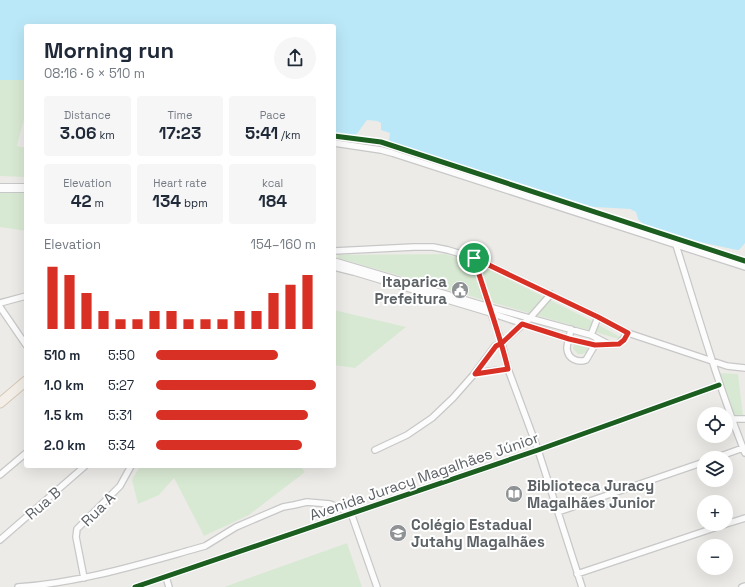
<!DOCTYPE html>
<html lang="en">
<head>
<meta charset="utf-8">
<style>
	:root { --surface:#fff; --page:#f6f6f7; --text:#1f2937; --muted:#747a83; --accent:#d93025 }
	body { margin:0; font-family:"Space Grotesk",sans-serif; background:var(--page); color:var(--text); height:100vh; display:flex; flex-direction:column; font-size:15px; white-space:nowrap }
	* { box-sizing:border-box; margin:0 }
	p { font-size:13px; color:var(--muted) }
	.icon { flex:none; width:22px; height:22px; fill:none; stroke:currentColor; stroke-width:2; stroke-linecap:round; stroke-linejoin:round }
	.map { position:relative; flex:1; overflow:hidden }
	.details { position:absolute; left:24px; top:24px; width:312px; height:444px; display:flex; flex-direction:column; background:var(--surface); border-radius:4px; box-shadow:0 4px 16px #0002 }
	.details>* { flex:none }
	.fabs { position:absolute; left:697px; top:407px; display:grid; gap:8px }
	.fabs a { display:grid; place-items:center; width:36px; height:36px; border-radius:50%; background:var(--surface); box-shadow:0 4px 16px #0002; font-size:20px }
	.pin { position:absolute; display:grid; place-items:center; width:34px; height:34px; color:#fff; margin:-17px; border:2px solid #fff; border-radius:50%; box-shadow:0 1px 4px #0007 }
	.round { display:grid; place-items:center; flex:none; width:42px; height:42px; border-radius:21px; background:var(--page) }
	.summary { display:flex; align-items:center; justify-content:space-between; height:68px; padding:0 20px }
	h1 { font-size:22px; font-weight:700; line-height:30px }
	.figures { display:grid; grid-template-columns:repeat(3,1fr); gap:6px; height:68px; padding:4px 20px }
	.figures div { display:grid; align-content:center; border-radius:4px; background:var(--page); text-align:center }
	.figures b { font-size:17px; font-weight:700 }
	.figures small { font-size:11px; font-weight:400 }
	.figures p { font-size:11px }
	.chart { height:112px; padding:8px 20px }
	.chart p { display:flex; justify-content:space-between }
	.chart svg { width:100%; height:72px; margin-top:4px; stroke:var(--accent); stroke-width:6 }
	ul { padding:0 20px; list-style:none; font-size:13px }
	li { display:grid; grid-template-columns:64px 48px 1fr; align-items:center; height:30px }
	li i { height:10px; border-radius:5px; background:var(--accent) }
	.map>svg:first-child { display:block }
	.green { fill:#d8e9d3 }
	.water { fill:#bbe8f8 }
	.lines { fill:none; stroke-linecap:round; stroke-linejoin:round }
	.street-casing { stroke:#c7c8c7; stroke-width:8 }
	.secondary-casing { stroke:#c7c8c7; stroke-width:10 }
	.primary-casing { stroke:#d6c7b5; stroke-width:11 }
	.street { stroke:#fcfcfc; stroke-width:5.5 }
	.secondary { stroke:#fcfcfc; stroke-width:8 }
	.primary { stroke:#f3efe8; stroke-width:9 }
	.cycleway-casing { stroke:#fff; stroke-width:8 }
	.cycleway { stroke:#1b5e20; stroke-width:5 }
	.route-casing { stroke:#fff; stroke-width:8 }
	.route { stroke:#d93025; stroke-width:5 }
	.labels { text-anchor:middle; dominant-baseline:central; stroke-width:4; stroke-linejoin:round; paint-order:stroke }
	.poi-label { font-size:15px; font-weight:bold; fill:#5d6266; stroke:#fff; text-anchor:start }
	.street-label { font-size:15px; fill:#5d6266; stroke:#fff }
</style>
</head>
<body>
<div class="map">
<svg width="745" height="587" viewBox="0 0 745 587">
	<rect width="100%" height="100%" fill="#edebe8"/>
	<path class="green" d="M0 80H26V111L17 146 26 148V177L0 176Z
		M26 190V231L0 227V191Z
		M446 254 486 268 588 319 620 337 619 339 338 258V255Z
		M334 310 406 327 355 368 334 365Z
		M574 343 588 348C587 353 583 355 578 354L573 349Z
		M719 373 738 374 743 416H735Z
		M140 466H300L305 472 249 515 204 536 174 478 159 495 138 504 132 480Z
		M347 543 362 587H224Z"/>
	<path class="water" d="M0 0H745V243L739 250H737L690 240 645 226 638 219 636 212 630 209 595 207 585 206 391 143 389 140 390 133 381 130V123L377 121 367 120C353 138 359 138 334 134V26H26V80H0Z"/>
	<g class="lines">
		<defs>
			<path id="street" d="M334 143 381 150 392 153 745 267
				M676 245C698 315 718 385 745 453
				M334 251 414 247H433L448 250 474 258 598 317 628 333 727 366 745 368
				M474 258 491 313 502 343 508 369 538 450 582 587
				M334 261 489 307 591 335 608 344
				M334 267 354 272 491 313 569 339 595 345 619 344 628 333
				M0 303 26 296
				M0 307 26 345
				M571 329C570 336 567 342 567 349 568 359 578 363 586 360L596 343
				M591 335 598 317
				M475 373 508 369
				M732 419H745
				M375 450 407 435 432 418 453 398 475 373 495 346 502 343 530 318 551 294
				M715 458 743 448
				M0 475 26 453
				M558 512 704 462
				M726 524 745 518
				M0 540 85 466
				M577 574 726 524
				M166 577 169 587
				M84 578 76 537 77 529 120 486 131 466
				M18 587C77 583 134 566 191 550L205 546 236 527 283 507 294 505 307 502 330 504 351 513 377 587
				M135 587 538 450 719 385
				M742 587 745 586"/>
			<path id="secondary" d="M0 188H26"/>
			<path id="primary" d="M0 403 26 381"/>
		</defs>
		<use href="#street" class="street-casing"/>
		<use href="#secondary" class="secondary-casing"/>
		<use href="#primary" class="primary-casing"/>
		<use href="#street" class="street"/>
		<use href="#secondary" class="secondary"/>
		<use href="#primary" class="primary"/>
		<defs>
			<path id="cycleway" d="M334 136 381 142 745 261
				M135 587 538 450 719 385"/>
		</defs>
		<use href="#cycleway" class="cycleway-casing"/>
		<use href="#cycleway" class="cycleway"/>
	</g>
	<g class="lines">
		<defs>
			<path id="route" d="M474 258C485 295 499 331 508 369L475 374 496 346 502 343 522 324 569 339 595 345 619 344 624 340 628 333 598 317 474 258"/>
		</defs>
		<use href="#route" class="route-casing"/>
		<use href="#route" class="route"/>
	</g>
	<defs>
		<symbol id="civic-disc" viewBox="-11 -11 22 22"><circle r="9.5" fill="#8f9294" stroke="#fff"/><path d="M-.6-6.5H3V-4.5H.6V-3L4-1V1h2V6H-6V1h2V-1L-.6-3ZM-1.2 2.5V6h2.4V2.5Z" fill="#fff"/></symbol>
		<symbol id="library-disc" viewBox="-11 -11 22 22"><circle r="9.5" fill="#8f9294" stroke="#fff"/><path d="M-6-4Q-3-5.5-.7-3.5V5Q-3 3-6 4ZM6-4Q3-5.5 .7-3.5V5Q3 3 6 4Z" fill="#fff"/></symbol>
		<symbol id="school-disc" viewBox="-11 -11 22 22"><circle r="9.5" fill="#8f9294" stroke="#fff"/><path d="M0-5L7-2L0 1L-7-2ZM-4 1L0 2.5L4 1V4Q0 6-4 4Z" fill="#fff"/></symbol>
	</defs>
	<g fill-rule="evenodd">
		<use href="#civic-disc" x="450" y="280" width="20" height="20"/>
		<use href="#library-disc" x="504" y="484" width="20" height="20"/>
		<use href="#school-disc" x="388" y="523" width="20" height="20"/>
	</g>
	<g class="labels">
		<g class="poi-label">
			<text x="447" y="281" text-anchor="end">Itaparica<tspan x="447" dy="17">Prefeitura</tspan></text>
			<text x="527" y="485">Biblioteca Juracy<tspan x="527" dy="17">Magalhães Junior</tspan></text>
			<text x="411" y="524">Colégio Estadual<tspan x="411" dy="17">Jutahy Magalhães</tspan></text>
		</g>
		<g class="street-label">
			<text transform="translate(424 476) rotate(-19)">Avenida Juracy Magalhães Júnior</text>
			<text transform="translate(43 503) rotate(-41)">Rua B</text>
			<text transform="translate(98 509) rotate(-45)">Rua A</text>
		</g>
	</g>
</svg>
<div class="fabs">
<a><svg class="icon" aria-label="locate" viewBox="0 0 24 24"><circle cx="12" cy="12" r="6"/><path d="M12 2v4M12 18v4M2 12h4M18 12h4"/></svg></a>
<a><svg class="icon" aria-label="layers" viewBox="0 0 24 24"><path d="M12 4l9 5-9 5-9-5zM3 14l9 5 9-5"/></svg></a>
<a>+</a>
<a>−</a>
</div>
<div class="pin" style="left:474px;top:258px;background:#1e9e55"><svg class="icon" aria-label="arrive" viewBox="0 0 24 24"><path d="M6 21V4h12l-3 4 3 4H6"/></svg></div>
<section class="details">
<div class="summary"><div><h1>Morning run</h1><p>08:16 · 6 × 510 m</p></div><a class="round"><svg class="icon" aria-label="share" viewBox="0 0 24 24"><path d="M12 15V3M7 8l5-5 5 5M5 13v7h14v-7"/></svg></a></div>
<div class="figures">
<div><p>Distance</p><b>3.06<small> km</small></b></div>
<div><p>Time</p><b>17:23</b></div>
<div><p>Pace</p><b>5:41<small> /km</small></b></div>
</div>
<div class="figures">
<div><p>Elevation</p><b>42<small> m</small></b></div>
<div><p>Heart rate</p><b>134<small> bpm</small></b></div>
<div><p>kcal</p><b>184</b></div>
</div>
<div class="chart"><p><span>Elevation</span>154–160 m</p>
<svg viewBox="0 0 160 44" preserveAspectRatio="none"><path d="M5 44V6M15 44V11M25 44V22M35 44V33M45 44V38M55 44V38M65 44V33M75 44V33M85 44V38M95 44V38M105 44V38M115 44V33M125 44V33M135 44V22M145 44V17M155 44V11"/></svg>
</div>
<ul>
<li><b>510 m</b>5:50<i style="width:76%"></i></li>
<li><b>1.0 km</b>5:27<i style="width:100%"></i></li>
<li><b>1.5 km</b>5:31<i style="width:95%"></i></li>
<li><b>2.0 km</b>5:34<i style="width:91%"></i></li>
</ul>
</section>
</div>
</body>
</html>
